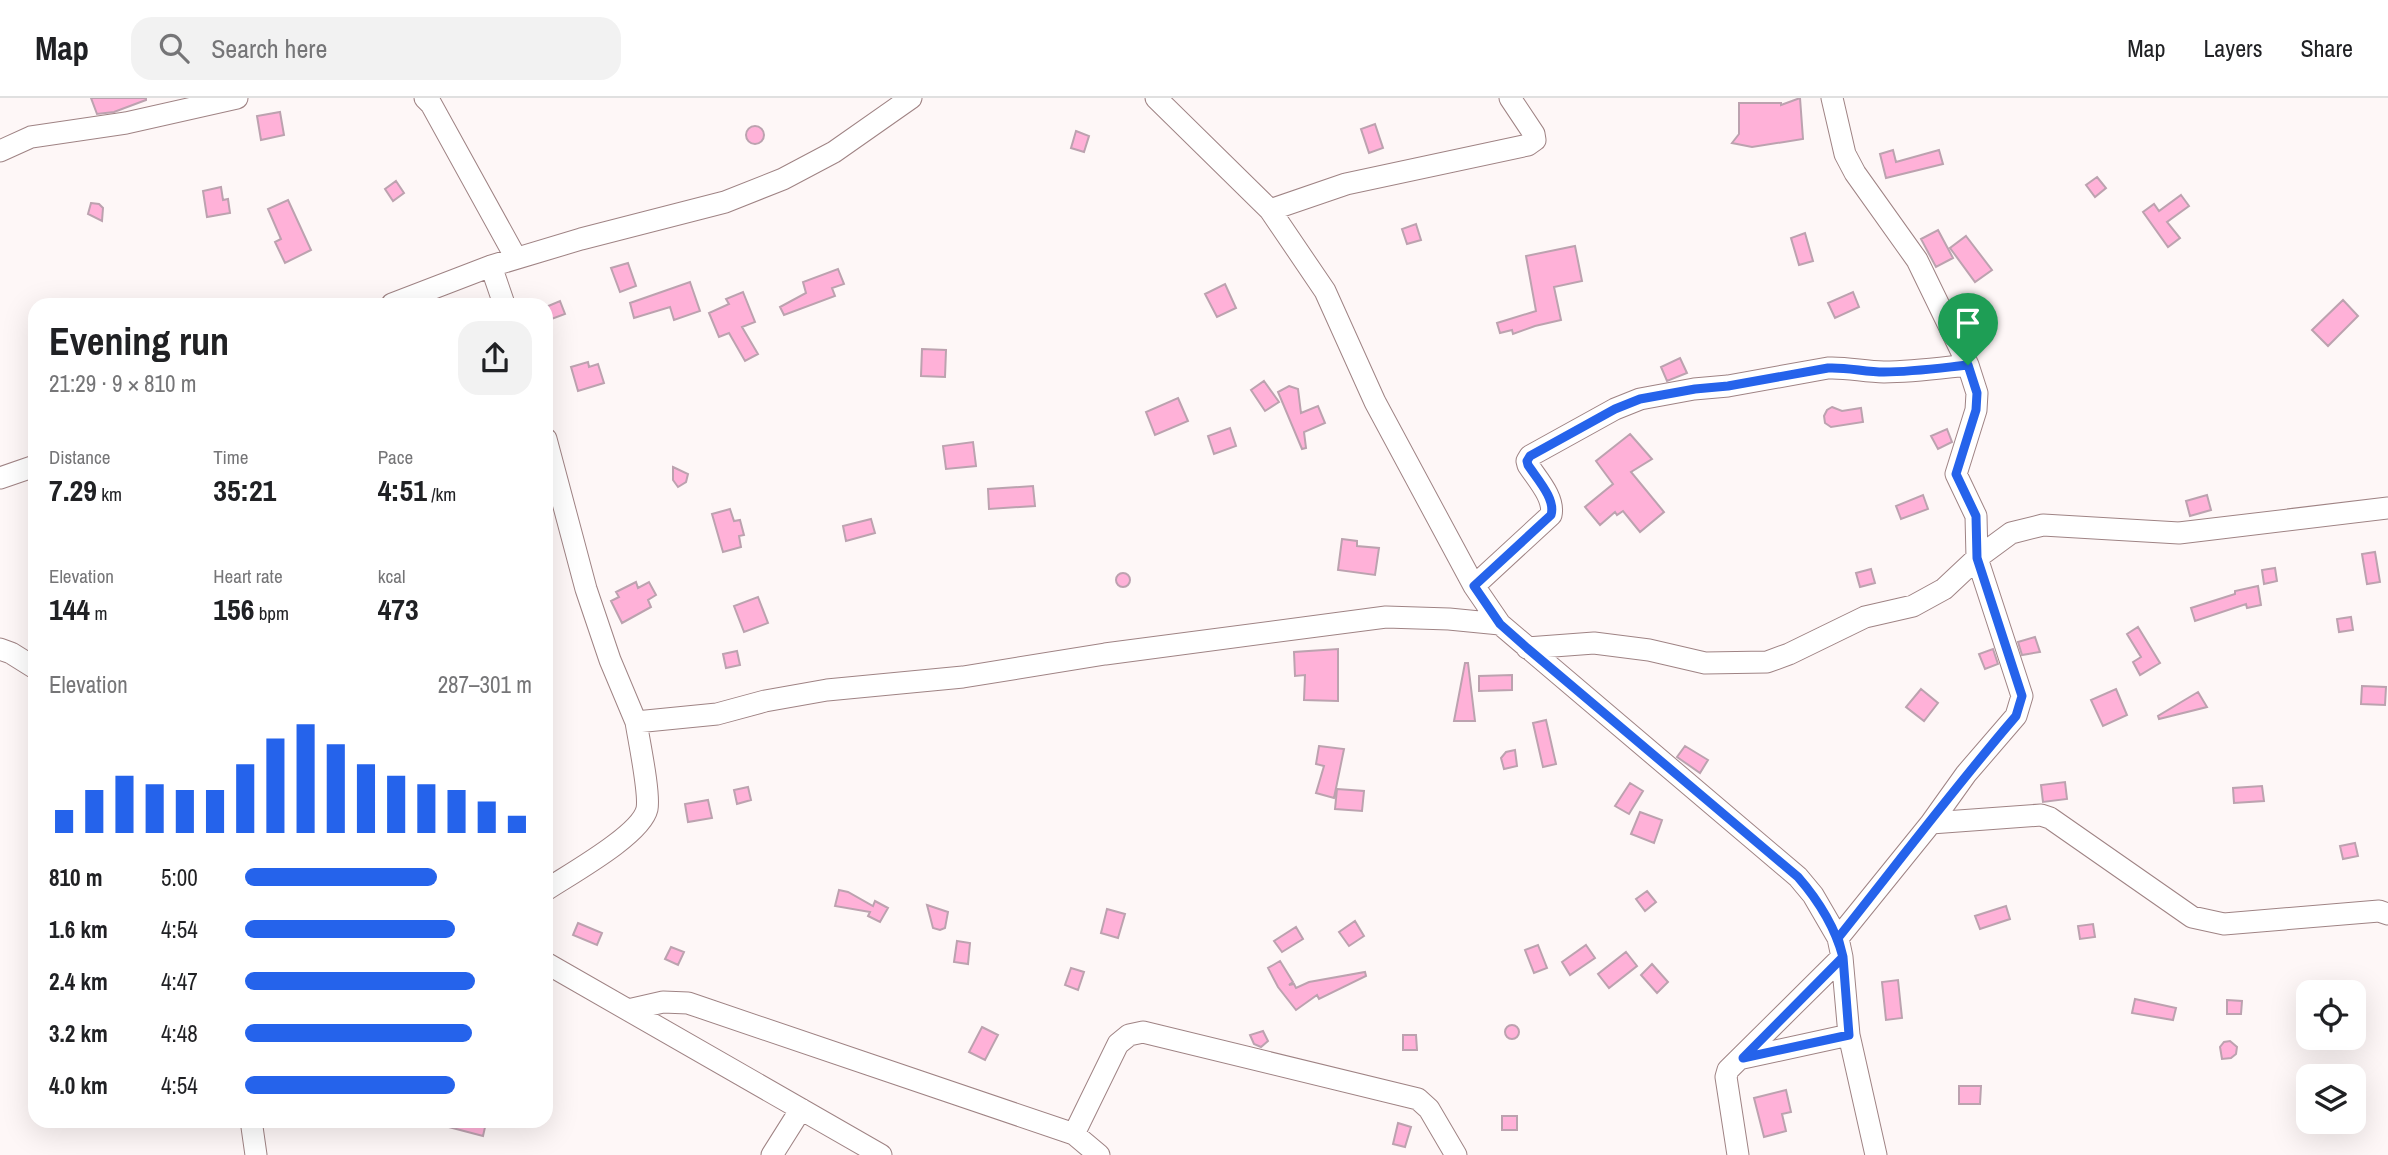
<!DOCTYPE html>
<html lang="en">
<head>
<meta charset="utf-8">
<style>
	:root { --surface:#fff; --page:#f2f2f2; --text:#202124; --muted:#757577; --line:#e0e0e0; --accent:#2563eb }
	body { margin:0; font-family:"Archivo Narrow",sans-serif; background:var(--page); color:var(--text); height:100vh; display:flex; flex-direction:column; font-size:26px; white-space:nowrap }
	* { box-sizing:border-box; margin:0 }
	p { font-size:23px; color:var(--muted) }
	.icon { flex:none; width:38px; height:38px; fill:none; stroke:currentColor; stroke-width:2; stroke-linecap:round; stroke-linejoin:round }
	.map { position:relative; flex:1; overflow:hidden }
	.sheet { position:absolute; left:28px; top:200px; width:525px; height:830px; display:flex; flex-direction:column; background:var(--surface); border-radius:21px; box-shadow:0 7px 28px #0002 }
	.sheet>* { flex:none }
	.controls { position:absolute; left:2296px; top:882px; display:grid; gap:14px }
	.controls a { display:grid; place-items:center; width:70px; height:70px; border-radius:14px; background:var(--surface); box-shadow:0 7px 28px #0002; font-size:35px }
	.pin { position:absolute; display:grid; place-items:center; width:60px; height:60px; color:#fff; margin:-72px -30px; border-radius:50% 50% 50% 0; rotate:-45deg; box-shadow:0 0 7px #0007 }
	.pin .icon { rotate:45deg }
	.round { display:grid; place-items:center; flex:none; width:74px; height:74px; border-radius:21px; background:var(--page) }
	.headline { display:flex; align-items:center; justify-content:space-between; height:119px; padding:0 21px }
	h1 { font-size:38px; font-weight:800; line-height:52px }
	.metrics { display:grid; grid-template-columns:repeat(3,1fr); gap:10px; height:119px; padding:7px 21px }
	.metrics div { display:grid; align-content:center }
	.metrics b { font-size:30px; font-weight:800 }
	.metrics small { font-size:19px; font-weight:400 }
	.metrics p { font-size:19px }
	.chart { height:196px; padding:14px 21px }
	.chart p { display:flex; justify-content:space-between }
	.chart svg { width:100%; height:126px; margin-top:7px; stroke:var(--accent); stroke-width:6 }
	ul { padding:0 21px; list-style:none; font-size:23px }
	li { display:grid; grid-template-columns:112px 84px 1fr; align-items:center; height:52px }
	li i { height:18px; border-radius:9px; background:var(--accent) }
	header { display:flex; align-items:center; gap:42px; box-sizing:border-box; height:98px; padding:0 35px; background:var(--surface); border-bottom:2px solid var(--line) }
	header strong { font-size:33px }
	nav { display:flex; gap:38px; margin-inline-start:auto; font-size:24px }
	.search { width:490px; height:63px; background:var(--page); display:flex; align-items:center; gap:18px; box-sizing:border-box; padding:0 24px; border-radius:21px; color:var(--muted); font-size:26px }
	.map>svg:first-child { display:block }
	.building { fill:#ffb1d8; stroke:#bca2af; stroke-width:2 }
	.lines { fill:none; stroke-linecap:round; stroke-linejoin:round }
	.minor-casing { stroke:#9f8384; stroke-width:23 }
	.minor { stroke:#fff; stroke-width:21 }
	.route-casing { stroke:#fff; stroke-width:14 }
	.route { stroke:#2563eb; stroke-width:9 }
</style>
</head>
<body>
<header>
<strong>Map</strong>
<div class="search"><svg class="icon" aria-label="search" viewBox="0 0 24 24"><circle cx="10" cy="10" r="6"/><path d="M15 15l6 6"/></svg>Search here</div>
<nav><a>Map</a><a>Layers</a><a>Share</a></nav>
</header>
<div class="map">
<svg width="2388" height="1057" viewBox="0 0 2388 1057">
	<rect width="100%" height="100%" fill="#fef7f7"/>
	<path class="building" d="M91 0H146V2L114 14 97 16Z
		M1800 0 1803 41 1752 49 1732 45 1739 36V5H1781V7Z
		M280 14 284 37 261 42 257 18Z
		M1375 26 1383 50 1369 55 1361 31Z
		M746 37a9 9 0 1 1 18 0a9 9 0 1 1-18 0Z
		M1076 33 1089 38 1084 54 1071 50Z
		M1893 52 1896 64 1939 52 1943 66 1886 80 1880 56Z
		M2097 79 2106 90 2095 99 2086 87Z
		M396 83 404 95 393 103 385 91Z
		M221 89 223 102 228 101 230 115 207 119 203 93Z
		M2181 97 2189 108 2167 124 2180 140 2168 149 2143 114 2154 106 2159 113Z
		M288 102 311 152 285 165 275 144 281 141 268 111Z
		M91 105 99 106 103 110 102 123 88 116Z
		M1416 126 1421 142 1407 146 1402 131Z
		M1938 132 1953 160 1936 169 1921 141Z
		M1805 135 1813 163 1799 167 1791 140Z
		M1966 138 1992 172 1975 184 1950 150Z
		M1575 148 1582 183 1554 189 1561 222 1535 228 1513 236 1512 232 1500 235 1497 225 1536 213 1526 158Z
		M628 165 636 188 620 194 611 170Z
		M838 171 844 186 832 190 835 198 784 217 780 209 806 195 803 184Z
		M690 184 700 213 674 222 670 209 634 220 630 205Z
		M1225 186 1236 210 1217 219 1205 196Z
		M743 194 755 224 742 229 758 256 745 263 729 235 719 239 709 215 729 206 726 201Z
		M1853 194 1859 209 1835 220 1828 205Z
		M2343 202 2358 218 2328 248 2312 232Z
		M560 203 565 216 546 223V209Z
		M922 251 946 252 945 279 921 278Z
		M1680 260 1687 275 1667 283 1661 269Z
		M588 264 589 269 598 266 604 285 578 293 571 269Z
		M1264 283 1279 304 1265 313 1251 292Z
		M1289 288 1298 291 1301 315 1318 308 1325 325 1304 334 1306 350 1302 351 1278 294Z
		M1178 300 1188 323 1155 337 1146 314Z
		M1832 309 1842 313 1861 310 1863 324 1831 329 1825 325 1824 318 1827 312Z
		M1230 330 1236 348 1214 356 1208 338Z
		M1947 331 1952 344 1938 351 1931 338Z
		M1630 336 1652 361 1631 374 1664 414 1640 434 1623 413 1617 417 1615 414 1600 427 1585 409 1613 386 1596 363Z
		M973 344 976 368 946 371 943 348Z
		M673 369 688 376 686 384 678 389 673 382Z
		M1033 388 1035 408 989 411 988 391Z
		M1923 397 1928 411 1901 421 1896 408Z
		M2207 397 2211 412 2190 418 2186 403Z
		M730 411 734 423 740 422 744 437 739 438 741 449 723 454 712 416Z
		M871 421 875 435 846 443 843 428Z
		M1342 441 1357 443V448L1379 450 1375 477 1338 472Z
		M2375 454 2380 484 2367 486 2362 456Z
		M2275 470 2277 483 2264 486 2262 472Z
		M1871 471 1875 485 1860 489 1856 475Z
		M1116 482a7 7 0 1 1 14 0a7 7 0 1 1-14 0Z
		M636 484 638 490 649 484 656 497 648 502 651 509 622 525 611 503 619 499 616 494Z
		M2258 488 2261 507 2247 510 2246 506 2195 523 2191 510 2235 496V493Z
		M758 499 768 525 744 534 734 508Z
		M2351 519 2353 532 2339 534 2337 521Z
		M2138 529 2160 565 2140 577 2133 564 2141 559 2127 536Z
		M2035 539 2040 554 2022 557 2018 544Z
		M1338 551V603L1304 602 1305 577 1295 578 1294 554Z
		M1993 551 1998 566 1985 571 1979 556Z
		M737 553 740 567 726 570 723 556Z
		M1465 565H1468L1475 623H1454Z
		M1512 577V592L1479 593V578Z
		M2362 588 2386 589 2385 607 2361 606Z
		M1921 591 1938 605 1924 623 1906 609Z
		M2116 591 2127 617 2103 628 2091 602Z
		M2198 594 2207 609 2159 621 2158 618Z
		M1546 622 1556 666 1543 669 1533 625Z
		M1319 648 1344 651 1334 700 1316 695 1324 668 1316 666Z
		M1685 648 1708 662 1700 675 1677 659Z
		M1515 652 1517 668 1504 671 1501 660 1506 654Z
		M2065 684 2067 701 2043 704 2041 687Z
		M1630 685 1643 693 1629 716 1615 708Z
		M2262 688 2264 703 2234 705 2233 690Z
		M748 689 751 702 737 706 734 692Z
		M1337 691 1364 693 1362 713 1335 711Z
		M708 702 712 720 688 724 685 706Z
		M1640 714 1662 722 1654 745 1631 736Z
		M2355 745 2358 758 2343 761 2340 748Z
		M839 792 848 794 873 808 875 803 888 810 880 824 868 818 870 814 835 808Z
		M1647 793 1656 804 1645 813 1636 801Z
		M927 807 948 814 945 830 940 832 933 830Z
		M2006 808 2010 821 1980 831 1975 818Z
		M1107 811 1125 816 1118 840 1101 835Z
		M1355 823 1364 838 1349 848 1339 834Z
		M578 825 602 835 597 847 573 837Z
		M2093 826 2095 839 2080 841 2078 828Z
		M1296 829 1303 841 1282 854 1274 843Z
		M957 843 970 845 968 866 954 864Z
		M1538 847 1547 870 1534 875 1525 852Z
		M1586 847 1595 860 1570 877 1562 864Z
		M671 849 684 854 678 867 665 861Z
		M1626 854 1637 868 1609 890 1598 876Z
		M1280 863 1293 884 1289 887 1294 886 1296 890 1309 884 1365 874 1366 878 1319 901 1317 897 1296 912 1278 889 1268 870Z
		M1652 866 1668 884 1657 895 1641 877Z
		M1071 870 1084 874 1078 892 1065 887Z
		M1898 882 1902 920 1886 922 1882 884Z
		M2135 901 2176 910 2173 922 2132 915Z
		M2227 902 2242 903 2241 916H2227Z
		M1505 934a7 7 0 1 1 14 0a7 7 0 1 1-14 0Z
		M982 929 998 937 985 962 969 954Z
		M1263 933 1268 943 1261 949 1254 946 1250 937Z
		M1403 937H1416L1417 952H1403Z
		M2230 943 2237 949 2236 956 2231 960 2222 961 2220 949 2224 944Z
		M1959 988H1981L1980 1006H1959Z
		M1786 992 1791 1014 1782 1016 1786 1033 1764 1039 1754 1000Z
		M1502 1018H1517V1032H1502Z
		M442 1022H476L486 1025 483 1038 441 1027Z
		M1398 1025 1411 1029 1405 1049 1393 1046Z"/>
	<g class="lines">
		<defs>
			<path id="minor" d="M425 0 431 6 516 160
				M1156 0 1270 112 1325 193 1375 304 1474 488 1500 526 1798 779 1813 797 1838 840 1842 859 1849 937 1876 1057
				M1832 0 1845 56 1855 75 1917 162 1968 267
				M0 53 31 39 126 25 237 0
				M1270 112 1346 86 1528 47 1535 42 1534 36 1510 0
				M491 168 504 206
				M392 206 491 168 581 141 725 104 783 81 834 54 911 0
				M546 341 586 491 610 562 636 624 717 616 765 603 827 592 963 579 1105 556 1386 519 1449 521 1500 526
				M0 380 35 368
				M1474 488 1551 417C1555 400 1537 381 1528 367L1527 363 1530 358 1615 311 1640 301 1694 291 1728 288 1828 270C1847 269 1865 274 1884 274 1912 274 1940 270 1968 267L1977 295 1976 312 1956 376 1976 418 1977 460 2022 598 2016 618 1966 676 1931 725
				M1527 550 1594 545 1649 552 1705 565 1767 564 1789 556 1865 519 1913 508 1944 491 1977 460 2011 435 2043 427 2179 435 2388 410
				M0 551 11 555 35 570
				M546 792C570 776 641 737 647 711 650 695 639 643 636 624
				M1838 840 1931 725 2041 717 2050 720 2192 819 2224 826 2379 813 2388 816
				M546 865 881 1057
				M628 912 663 904 688 905 1074 1036 1099 1057
				M1743 960 1849 937
				M251 1022 256 1057
				M1074 1036 1118 946 1129 937 1143 934 1418 1001 1429 1011 1456 1057
				M772 1057 801 1011
				M1738 1057 1726 979 1728 972 1842 859"/>
		</defs>
		<use href="#minor" class="minor-casing"/>
		<use href="#minor" class="minor"/>
	</g>
	<g class="lines">
		<defs>
			<path id="route" d="M1968 267C1940 270 1912 274 1884 274 1865 274 1847 269 1828 270L1728 288 1695 291 1640 301 1615 311 1530 358 1527 363 1528 367C1537 381 1556 401 1551 417L1474 488 1500 526 1527 550 1798 779C1818 802 1835 829 1843 859L1743 960 1849 937 1843 859 1838 840C1897 766 1954 690 2016 618L2022 598 1977 460 1976 418 1956 376 1976 312 1977 295 1968 267"/>
		</defs>
		<use href="#route" class="route-casing"/>
		<use href="#route" class="route"/>
	</g>
</svg>
<div class="controls">
<a><svg class="icon" aria-label="locate" viewBox="0 0 24 24"><circle cx="12" cy="12" r="6"/><path d="M12 2v4M12 18v4M2 12h4M18 12h4"/></svg></a>
<a><svg class="icon" aria-label="layers" viewBox="0 0 24 24"><path d="M12 4l9 5-9 5-9-5zM3 14l9 5 9-5"/></svg></a>
</div>
<div class="pin" style="left:1968px;top:267px;background:#1e9e55"><svg class="icon" aria-label="arrive" viewBox="0 0 24 24"><path d="M6 21V4h12l-3 4 3 4H6"/></svg></div>
<section class="sheet">
<div class="headline"><div><h1>Evening run</h1><p>21:29 · 9 × 810 m</p></div><a class="round"><svg class="icon" aria-label="share" viewBox="0 0 24 24"><path d="M12 15V3M7 8l5-5 5 5M5 13v7h14v-7"/></svg></a></div>
<div class="metrics">
<div><p>Distance</p><b>7.29<small> km</small></b></div>
<div><p>Time</p><b>35:21</b></div>
<div><p>Pace</p><b>4:51<small> /km</small></b></div>
</div>
<div class="metrics">
<div><p>Elevation</p><b>144<small> m</small></b></div>
<div><p>Heart rate</p><b>156<small> bpm</small></b></div>
<div><p>kcal</p><b>473</b></div>
</div>
<div class="chart"><p><span>Elevation</span>287–301 m</p>
<svg viewBox="0 0 160 44" preserveAspectRatio="none"><path d="M5 44V36M15 44V29M25 44V24M35 44V27M45 44V29M55 44V29M65 44V20M75 44V11M85 44V6M95 44V13M105 44V20M115 44V24M125 44V27M135 44V29M145 44V33M155 44V38"/></svg>
</div>
<ul>
<li><b>810 m</b>5:00<i style="width:67%"></i></li>
<li><b>1.6 km</b>4:54<i style="width:73%"></i></li>
<li><b>2.4 km</b>4:47<i style="width:80%"></i></li>
<li><b>3.2 km</b>4:48<i style="width:79%"></i></li>
<li><b>4.0 km</b>4:54<i style="width:73%"></i></li>
</ul>
</section>
</div>
</body>
</html>
